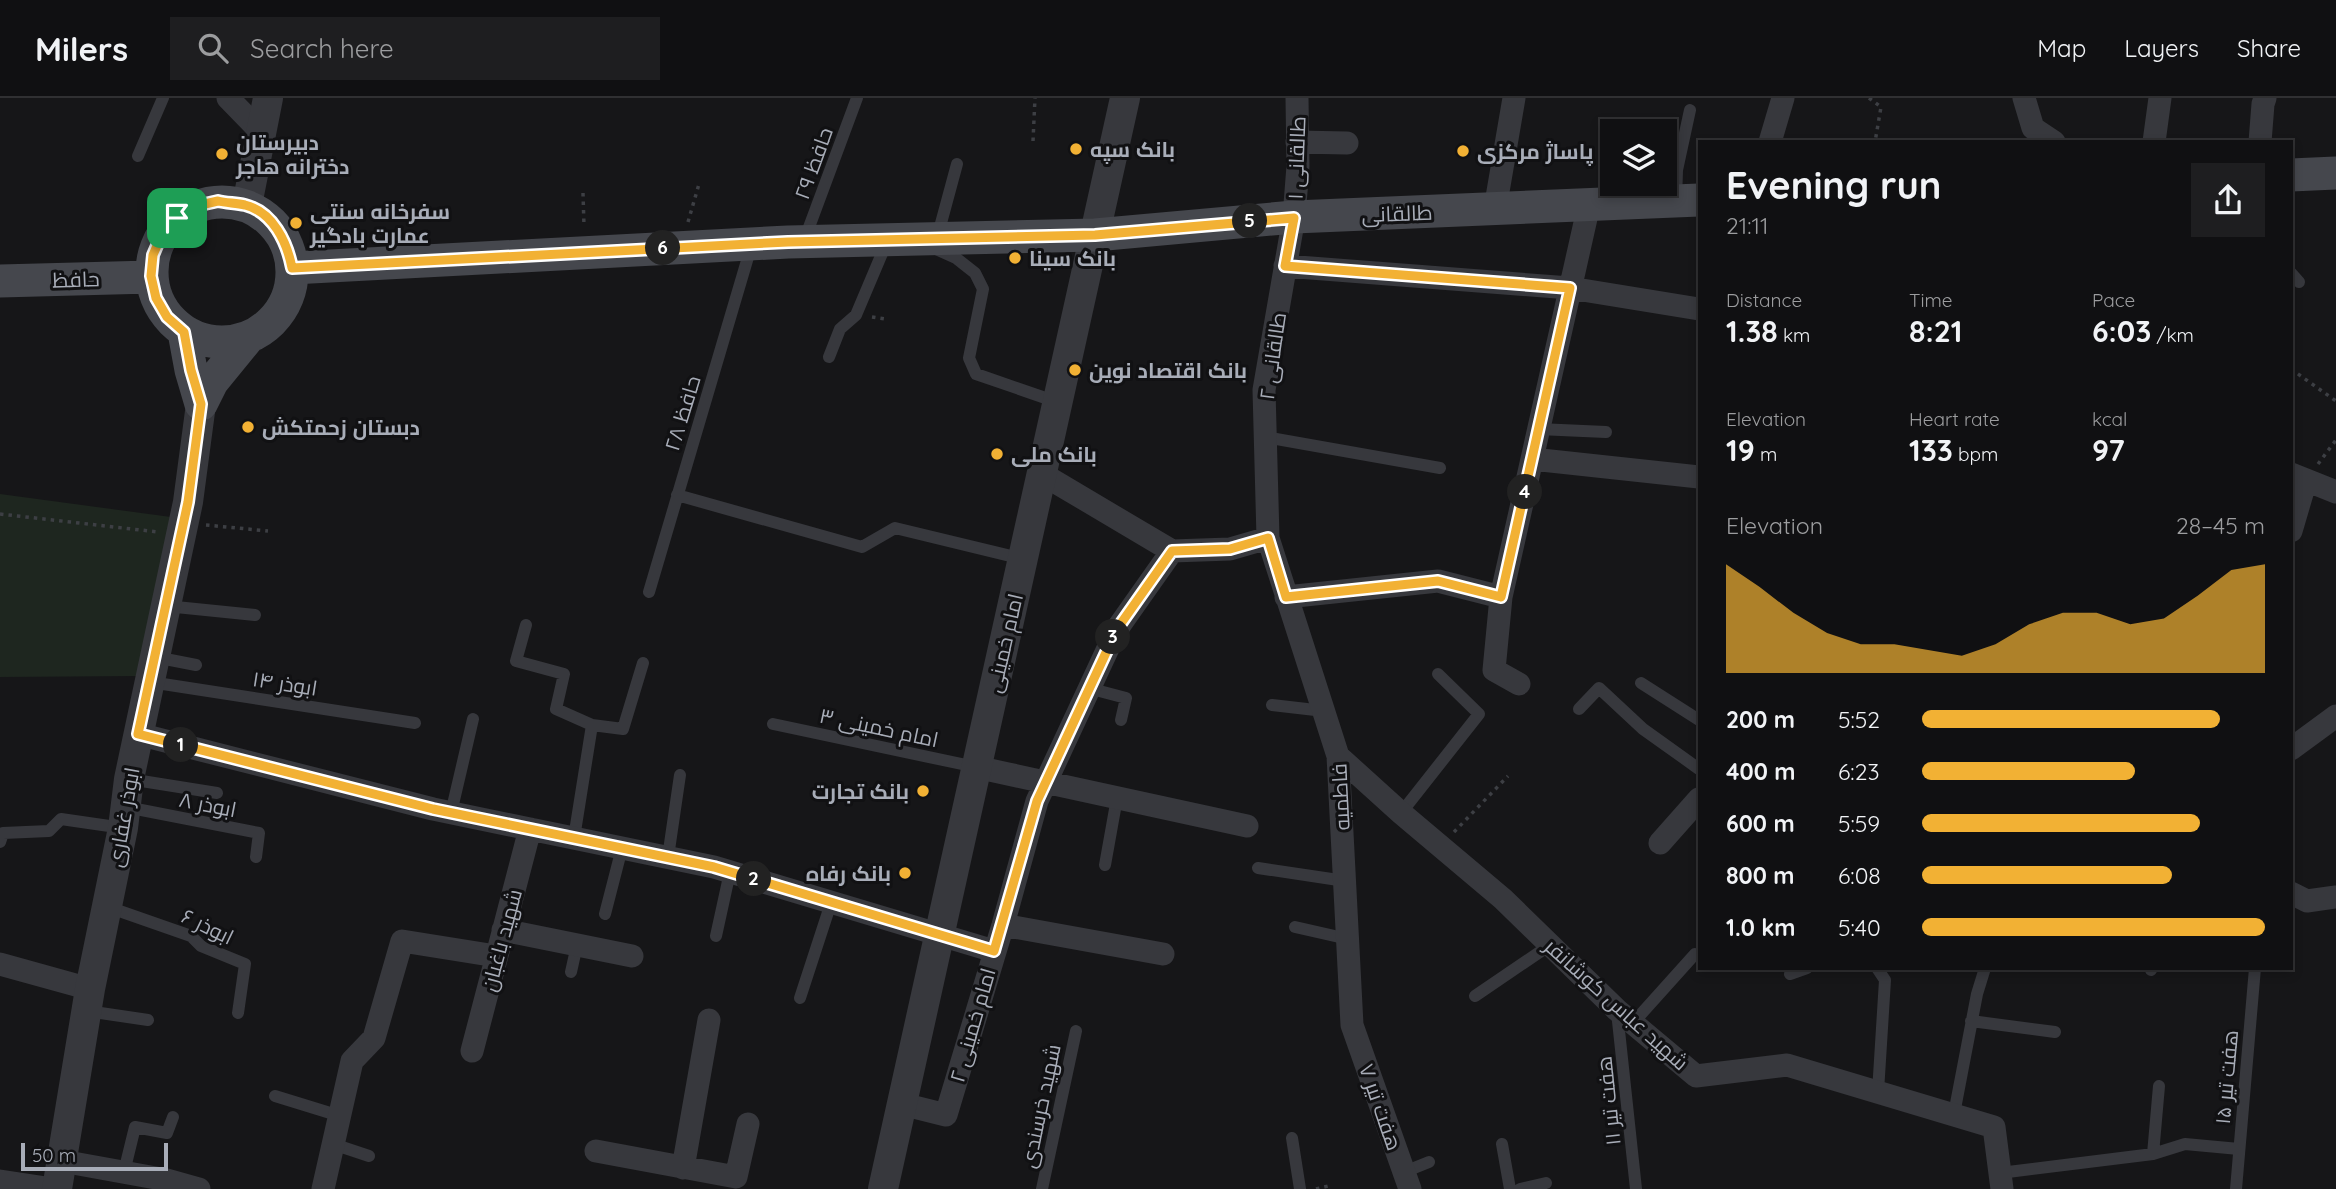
<!DOCTYPE html>
<html lang="en">
<head>
<meta charset="utf-8">
<style>
	:root { --surface:#101012; --page:#1e1e20; --text:#f1f3f6; --muted:#9c9d9f; --line:#303032; --accent:#f2b134 }
	body { margin:0; font-family:Quicksand,Cairo,sans-serif; background:var(--page); color:var(--text); height:100vh; display:flex; flex-direction:column; font-size:26px; white-space:nowrap }
	* { box-sizing:border-box; margin:0 }
	p { font-size:23px; color:var(--muted) }
	.icon { flex:none; width:38px; height:38px; fill:none; stroke:currentColor; stroke-width:2; stroke-linecap:round; stroke-linejoin:round }
	.map { position:relative; flex:1; overflow:hidden }
	.sheet { position:absolute; left:1698px; top:42px; width:595px; height:830px; display:flex; flex-direction:column; background:var(--surface); border-radius:0px; box-shadow:0 4px 10px #0003,0 0 0 2px var(--line) }
	.sheet>* { flex:none }
	.buttons { position:absolute; left:1600px; top:21px; display:grid; gap:14px }
	.buttons a { display:grid; place-items:center; width:77px; height:77px; border-radius:0px; background:var(--surface); box-shadow:0 4px 10px #0003,0 0 0 2px var(--line); font-size:35px }
	.scale { position:absolute; left:21px; bottom:18px; width:147px; box-sizing:border-box; padding-left:7px; border:4px solid #a8adb8; border-top:0; font-size:19px; line-height:24px; white-space:nowrap; color:#a8adb8; -webkit-text-stroke:5px #111113; paint-order:stroke }
	.pin { position:absolute; display:grid; place-items:center; width:60px; height:60px; color:#fff; margin:-30px; border-radius:14px; box-shadow:0 4px 10px #0006 }
	.km { position:absolute; width:35px; height:35px; margin:-18px; border-radius:50%; background:#222; color:#fff; font-size:19px; line-height:35px; text-align:center }
	.round { display:grid; place-items:center; flex:none; width:74px; height:74px; border-radius:0px; background:var(--page) }
	.overview { display:flex; align-items:center; justify-content:space-between; height:119px; padding:0 28px }
	h1 { font-size:38px; font-weight:700; line-height:52px }
	.metrics { display:grid; grid-template-columns:repeat(3,1fr); gap:10px; height:119px; padding:7px 28px }
	.metrics div { display:grid; align-content:center }
	.metrics b { font-size:30px; font-weight:700 }
	.metrics small { font-size:19px; font-weight:400 }
	.metrics p { font-size:19px }
	.chart { height:196px; padding:14px 28px }
	.chart p { display:flex; justify-content:space-between }
	.chart svg { width:100%; height:126px; margin-top:7px; fill:var(--accent); opacity:.7 }
	ul { padding:0 28px; list-style:none; font-size:23px }
	li { display:grid; grid-template-columns:112px 84px 1fr; align-items:center; height:52px }
	li i { height:18px; border-radius:9px; background:var(--accent) }
	header { display:flex; align-items:center; gap:42px; box-sizing:border-box; height:98px; padding:0 35px; background:var(--surface); border-bottom:2px solid var(--line) }
	header strong { font-size:33px }
	nav { display:flex; gap:38px; margin-inline-start:auto; font-size:24px }
	.search { width:490px; height:63px; background:var(--page); display:flex; align-items:center; gap:18px; box-sizing:border-box; padding:0 24px; border-radius:0px; color:var(--muted); font-size:26px }
	.map>svg:first-child { display:block }
	.green { fill:#1e261f }
	.lines { fill:none; stroke-linecap:round; stroke-linejoin:round }
	.path { stroke:#3d3f44; stroke-width:3.5; stroke-dasharray:3.5 5; stroke-linecap:butt }
	.service { stroke:#37383d; stroke-width:12 }
	.minor { stroke:#37383d; stroke-width:23 }
	.tertiary { stroke:#37383d; stroke-width:30 }
	.secondary { stroke:#45474d; stroke-width:33 }
	.route-casing { stroke:#fff; stroke-width:14 }
	.route { stroke:#f2b134; stroke-width:9 }
	.poi-dot { fill:#f2b134; stroke:#111113; stroke-width:2.5 }
	.labels { text-anchor:middle; dominant-baseline:central; stroke-width:6; stroke-linejoin:round; paint-order:stroke }
	.poi-label { font-size:21px; font-weight:bold; fill:#a8adb8; stroke:#111113; text-anchor:start }
	.street-label { font-size:21px; fill:#a8adb8; stroke:#111113 }
</style>
</head>
<body>
<header>
<strong>Milers</strong>
<div class="search"><svg class="icon" aria-label="search" viewBox="0 0 24 24"><circle cx="10" cy="10" r="6"/><path d="M15 15l6 6"/></svg>Search here</div>
<nav><a>Map</a><a>Layers</a><a>Share</a></nav>
</header>
<div class="map">
<svg width="2336" height="1091" viewBox="0 0 2336 1091">
	<rect width="100%" height="100%" fill="#161618"/>
	<path class="green" d="M0 396 171 419 140 578 0 579Z"/>
	<g class="lines">
		<path class="path" d="M1869 0 1881 9 1875 44
			M1033 43 1035 0
			M583 95 584 128
			M688 124 699 86
			M872 219 885 221
			M2291 271 2336 303
			M2318 366 2336 342
			M0 416 158 434
			M206 427 268 433
			M1454 734 1508 678
			M1316 1091 1332 1087"/>
		<path class="service" d="M138 58 163 0
			M1676 103 1677 72 1690 12
			M805 140 857 0
			M937 140 957 66
			M936 151 956 160 975 175 983 191 969 260 976 276 1057 304
			M2291 175 2299 184
			M829 259 840 231 856 217 886 146
			M1538 331 1606 334
			M1265 339 1440 370
			M677 397 862 449 895 430 1023 461
			M649 494 751 149
			M166 508 255 517
			M526 527 516 563 564 576 556 611 592 627 574 740
			M155 559 196 567
			M150 584 415 625
			M1641 585 1699 622
			M1088 590 1126 600 1121 622
			M1272 607 1324 613
			M1579 611 1599 590 1643 631 1699 671
			M773 626 976 669
			M592 627 623 631 643 565
			M129 681 217 695
			M126 709 259 735 256 759
			M451 715 473 621
			M1401 715 1479 616 1438 576
			M0 744 3 735 49 733 61 721 123 730
			M668 759 680 677
			M1105 767 1117 700
			M1258 770 1345 783
			M108 809 191 838 201 848 245 866 238 915
			M605 816 622 750
			M1295 829 1348 841
			M716 838 730 774
			M1877 870 1885 882 1878 994
			M2151 872 2152 870
			M571 874 577 847
			M1790 876 1807 870
			M1475 898 1550 847
			M800 900 831 805
			M87 913 148 922
			M1617 914 1636 1091
			M1971 923 2055 934
			M1633 925 1695 856
			M275 998 340 1018
			M1954 1016 1977 896 1985 870
			M1292 1040 1300 1091
			M333 1046 369 1058
			M1502 1046 1510 1091
			M2153 1056 2159 988
			M124 1074 135 1029 167 1035 173 1019
			M1404 1074 1429 1064
			M2000 1075 2153 1056 2185 1046 2239 1051
			M1042 1091 1076 933
			M1520 1091 1546 1085
			M2236 1091 2255 870"/>
		<path class="minor" d="M228 0 261 34
			M1297 0 1298 68 1294 119 1264 292 1268 440 1338 658 1352 927 1410 1091
			M2024 0 2033 30 2054 44
			M1297 44 1347 45
			M1770 44 1783 0
			M2154 44 2160 0
			M2260 44 2263 6 2265 0
			M1495 111 1514 0
			M1285 168 1570 190 1699 211
			M1532 361 1699 379
			M1042 376 1172 453
			M2291 376 2336 394
			M2291 433 2306 382
			M1172 453 1230 451 1268 440
			M1286 499 1438 483 1501 499
			M1519 586 1494 572 1501 499 1589 107
			M138 636 433 711 714 769 994 853
			M2291 651 2336 618
			M1338 658 1401 715 1503 801 1617 912 1696 978 1787 967 1994 1029 2002 1091
			M976 669 1247 728
			M1660 745 1699 701
			M2291 795 2307 803 2336 799
			M1003 827 1163 856
			M503 832 632 858
			M0 866 90 891
			M472 953 530 731
			M902 1006 946 1017 1003 827 1037 703 1117 531 1172 453
			M596 1053 736 1079 748 1026
			M62 1063 167 1082 199 1091
			M683 1070 709 922
			M0 1083 53 1091
			M323 1091 352 963 374 940 402 843 496 858"/>
		<path class="tertiary" d="M247 107 268 0
			M57 1091 90 891 123 730 129 681 188 404 201 306
			M883 1091 1125 0"/>
		<path class="secondary" d="M2291 77 2336 75
			M152 174a70 70 0 1 1 140 0a70 70 0 1 1-140 0Z
			M292 170 788 144 1095 137 1294 119 1699 102
			M0 183 151 179
			M184 234 191 272 201 306 212 284 248 240"/>
	</g>
	<g class="lines">
		<defs>
			<path id="route" d="M218 103C226 105 236 105 245 107 273 114 287 144 292 170L788 144 1095 137 1294 120 1285 168 1570 190 1501 499 1438 483 1286 499 1268 440 1230 451 1172 453 1117 531 1037 703 994 853 714 769 433 711 138 636 188 404 201 306 191 272 184 234 167 219 156 200 151 178 153 157 162 136 177 120 196 108Z"/>
		</defs>
		<use href="#route" class="route-casing"/>
		<use href="#route" class="route"/>
	</g>
	<g class="poi-dot">
		<circle cx="1076" cy="51" r="7"/>
		<circle cx="1463" cy="53" r="7"/>
		<circle cx="222" cy="56" r="7"/>
		<circle cx="296" cy="125" r="7"/>
		<circle cx="1015" cy="160" r="7"/>
		<circle cx="1075" cy="272" r="7"/>
		<circle cx="248" cy="329" r="7"/>
		<circle cx="997" cy="356" r="7"/>
		<circle cx="923" cy="693" r="7"/>
		<circle cx="905" cy="775" r="7"/>
	</g>
	<g class="labels">
		<g class="poi-label">
			<text x="236" y="44">دبیرستان<tspan x="236" dy="24">دخترانه هاجر</tspan></text>
			<text x="1090" y="51">بانک سپه</text>
			<text x="1477" y="53">پاساژ مرکزی</text>
			<text x="310" y="113">سفرخانه سنتی<tspan x="310" dy="24">عمارت بادگیر</tspan></text>
			<text x="1029" y="160">بانک سینا</text>
			<text x="1089" y="272">بانک اقتصاد نوین</text>
			<text x="262" y="329">دبستان زحمتکش</text>
			<text x="1011" y="356">بانک ملی</text>
			<text x="909" y="693" text-anchor="end">بانک تجارت</text>
			<text x="891" y="775" text-anchor="end">بانک رفاه</text>
		</g>
		<g class="street-label">
			<text transform="translate(1296 60) rotate(-88)">طالقانی ۱</text>
			<text transform="translate(813 65) rotate(-70)">حافظ ۲۹</text>
			<text transform="translate(1397 115) rotate(-2)">طالقانی</text>
			<text transform="translate(76 181) rotate(-2)">حافظ</text>
			<text transform="translate(1272 258) rotate(-82)">طالقانی ۲</text>
			<text transform="translate(682 315) rotate(-73)">حافظ ۲۸</text>
			<text transform="translate(1004 545) rotate(-77)">امام خمینی</text>
			<text transform="translate(285 585) rotate(9)">ابوذر ۱۴</text>
			<text transform="translate(879 629) rotate(12)">امام خمینی ۳</text>
			<text transform="translate(1340 699) rotate(-93)">فاطمیه</text>
			<text transform="translate(208 706) rotate(11)">ابوذر ۸</text>
			<text transform="translate(123 719) rotate(-80)">ابوذر غفاری</text>
			<text transform="translate(208 828) rotate(26)">ابوذر ۶</text>
			<text transform="translate(501 842) rotate(-75)">شهید باغبان</text>
			<text transform="translate(1617 906) rotate(42)">شهید عباس کوشانفر</text>
			<text transform="translate(972 927) rotate(-74)">امام خمینی ۲</text>
			<text transform="translate(2226 979) rotate(-85)">هفت تیر ۱۵</text>
			<text transform="translate(1608 1003) rotate(-96)">هفت تیر ۱۱</text>
			<text transform="translate(1040 1008) rotate(-78)">شهید خرسندی</text>
			<text transform="translate(1381 1009) rotate(71)">هفت تیر ۷</text>
		</g>
	</g>
</svg>
<div class="buttons">
<a><svg class="icon" aria-label="layers" viewBox="0 0 24 24"><path d="M12 4l9 5-9 5-9-5zM3 14l9 5 9-5"/></svg></a>
</div>
<div class="scale">50 m</div>
<div class="pin" style="left:177px;top:120px;background:#1e9e55"><svg class="icon" aria-label="arrive" viewBox="0 0 24 24"><path d="M6 21V4h12l-3 4 3 4H6"/></svg></div>
<b class="km" style="left:181px;top:647px">1</b>
<b class="km" style="left:754px;top:781px">2</b>
<b class="km" style="left:1113px;top:539px">3</b>
<b class="km" style="left:1525px;top:394px">4</b>
<b class="km" style="left:1250px;top:123px">5</b>
<b class="km" style="left:663px;top:150px">6</b>
<section class="sheet">
<div class="overview"><div><h1>Evening run</h1><p>21:11</p></div><a class="round"><svg class="icon" aria-label="share" viewBox="0 0 24 24"><path d="M12 15V3M7 8l5-5 5 5M5 13v7h14v-7"/></svg></a></div>
<div class="metrics">
<div><p>Distance</p><b>1.38<small> km</small></b></div>
<div><p>Time</p><b>8:21</b></div>
<div><p>Pace</p><b>6:03<small> /km</small></b></div>
</div>
<div class="metrics">
<div><p>Elevation</p><b>19<small> m</small></b></div>
<div><p>Heart rate</p><b>133<small> bpm</small></b></div>
<div><p>kcal</p><b>97</b></div>
</div>
<div class="chart"><p><span>Elevation</span>28–45 m</p>
<svg viewBox="0 0 160 44" preserveAspectRatio="none"><path d="M0 44V6L10 14L20 23L30 30L40 34L50 34L60 36L70 38L80 34L90 27L100 23L110 23L120 27L130 25L140 17L150 8L160 6V44z"/></svg>
</div>
<ul>
<li><b>200 m</b>5:52<i style="width:87%"></i></li>
<li><b>400 m</b>6:23<i style="width:62%"></i></li>
<li><b>600 m</b>5:59<i style="width:81%"></i></li>
<li><b>800 m</b>6:08<i style="width:73%"></i></li>
<li><b>1.0 km</b>5:40<i style="width:100%"></i></li>
</ul>
</section>
</div>
</body>
</html>
